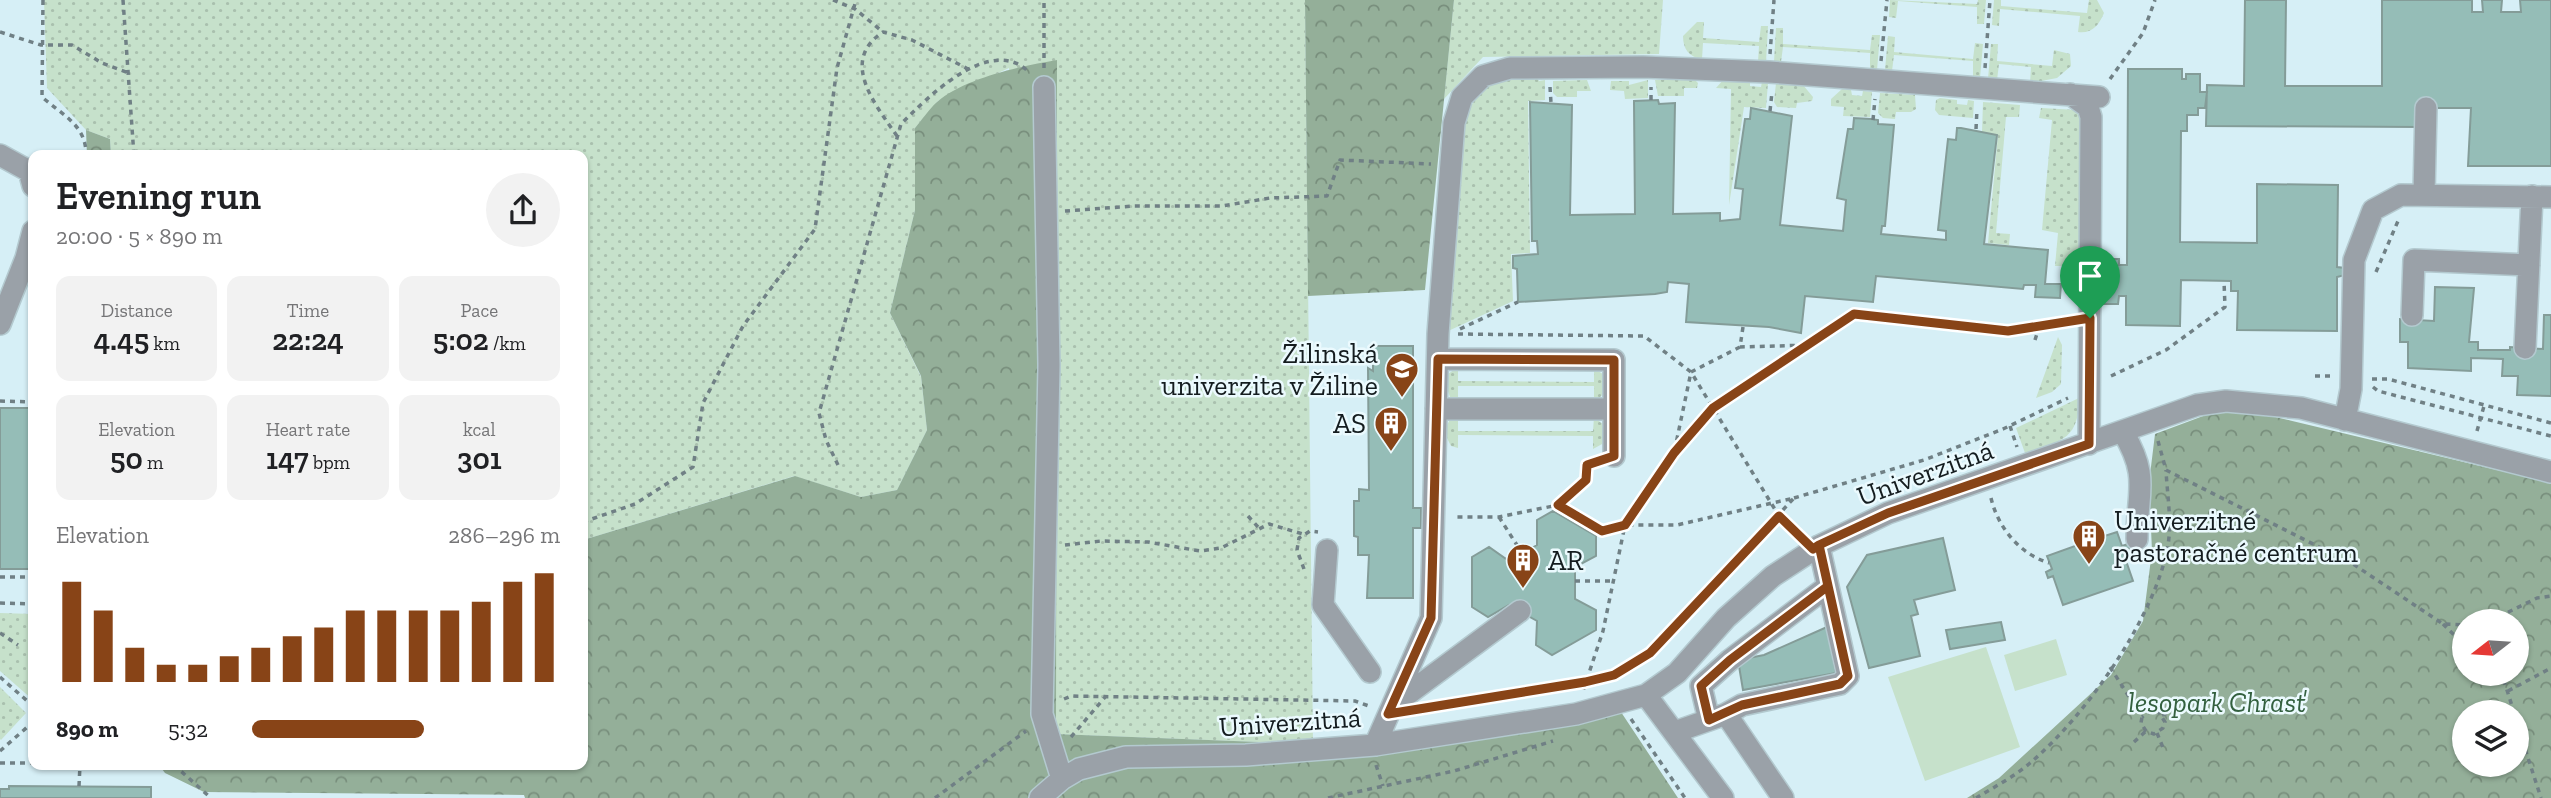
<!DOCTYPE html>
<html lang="en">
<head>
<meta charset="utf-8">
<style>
	:root { --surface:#fff; --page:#f2f2f2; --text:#202124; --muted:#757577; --accent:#884417 }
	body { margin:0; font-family:"Zilla Slab",serif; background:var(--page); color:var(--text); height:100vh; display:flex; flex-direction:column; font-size:26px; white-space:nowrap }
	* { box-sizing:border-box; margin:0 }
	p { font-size:23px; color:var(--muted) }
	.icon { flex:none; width:38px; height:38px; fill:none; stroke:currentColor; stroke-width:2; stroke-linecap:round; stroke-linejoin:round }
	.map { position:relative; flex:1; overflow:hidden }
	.drawer { position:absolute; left:28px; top:150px; width:560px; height:620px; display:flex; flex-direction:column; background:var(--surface); border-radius:14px; box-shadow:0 2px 5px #0004 }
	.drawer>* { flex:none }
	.needle { width:46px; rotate:253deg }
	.fabs { position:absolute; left:2452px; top:609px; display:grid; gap:14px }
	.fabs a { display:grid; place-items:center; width:77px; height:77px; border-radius:50%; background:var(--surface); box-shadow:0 2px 5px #0004; font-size:35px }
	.pin { position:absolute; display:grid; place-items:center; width:60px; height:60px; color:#fff; margin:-72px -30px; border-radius:50% 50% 50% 0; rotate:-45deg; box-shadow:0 0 7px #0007 }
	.pin .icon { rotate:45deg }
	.round { display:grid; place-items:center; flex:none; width:74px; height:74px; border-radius:37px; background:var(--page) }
	.overview { display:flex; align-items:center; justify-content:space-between; height:119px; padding:0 28px }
	h1 { font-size:38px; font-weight:600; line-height:52px }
	.figures { display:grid; grid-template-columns:repeat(3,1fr); gap:10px; height:119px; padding:7px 28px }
	.figures div { display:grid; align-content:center; border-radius:14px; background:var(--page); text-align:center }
	.figures b { font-size:30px; font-weight:600 }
	.figures small { font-size:19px; font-weight:400 }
	.figures p { font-size:19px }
	.chart { height:196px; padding:14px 28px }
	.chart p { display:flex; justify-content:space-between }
	.chart svg { width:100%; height:126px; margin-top:7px; stroke:var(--accent); stroke-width:6 }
	ul { padding:0 28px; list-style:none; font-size:23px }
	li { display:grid; grid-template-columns:112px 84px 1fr; align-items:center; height:52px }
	li i { height:18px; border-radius:9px; background:var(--accent) }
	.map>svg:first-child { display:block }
	.grass { fill:url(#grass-dots) }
	.forest { fill:url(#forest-crowns); fill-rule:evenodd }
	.garden { fill:#c6e1cb }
	.building { fill:#95bdb7; stroke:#849c98; stroke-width:2 }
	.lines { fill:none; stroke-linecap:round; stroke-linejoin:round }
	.minor-casing { stroke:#b3c9cf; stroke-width:24 }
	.path { stroke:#708085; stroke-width:3.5; stroke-dasharray:5 5; stroke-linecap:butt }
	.minor { stroke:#9aa1a8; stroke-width:21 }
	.route-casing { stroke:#fff; stroke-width:14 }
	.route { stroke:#884417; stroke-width:9 }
	.labels { text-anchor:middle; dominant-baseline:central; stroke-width:5; stroke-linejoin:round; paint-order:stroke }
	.poi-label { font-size:28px; fill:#141c1f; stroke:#ebfafe; text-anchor:end }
	.street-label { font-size:28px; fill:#141c1f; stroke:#ebfafe }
	.park-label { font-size:28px; font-style:italic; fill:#33603f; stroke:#ebfafe }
</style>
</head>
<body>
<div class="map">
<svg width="2551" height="798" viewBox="0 0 2551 798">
	<defs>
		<pattern id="grass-dots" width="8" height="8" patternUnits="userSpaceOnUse" patternTransform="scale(1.75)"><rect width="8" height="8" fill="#c6e1cb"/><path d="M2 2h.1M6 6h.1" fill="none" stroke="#a9c0ae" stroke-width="1.8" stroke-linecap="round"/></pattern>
		<pattern id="forest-crowns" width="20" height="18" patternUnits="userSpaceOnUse" patternTransform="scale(1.75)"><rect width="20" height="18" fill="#94af99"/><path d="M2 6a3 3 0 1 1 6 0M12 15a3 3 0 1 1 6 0" fill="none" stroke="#788e7c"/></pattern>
	</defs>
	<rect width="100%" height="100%" fill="#d6eff6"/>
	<path class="grass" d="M44 0H1305L1313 744 1055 734 1009 68 938 101 915 128V210L890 313 921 377 927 430 897 490 861 497 794 476 583 540V156H111L110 139 86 130 47 88Z
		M1454 0H1663L1659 54 1483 57 1444 99Z
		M1890 0 1977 4 1978 0H1986L1984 24H1977V7L1898 1 1896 18 1889 17Z
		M1994 0H2001V6L2087 13 2089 0H2097L2104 13C2099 25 2092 34 2078 32L2080 16 2000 9 1999 26 1992 25Z
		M1697 22H1704L1703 38 1759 42 1761 26H1768L1766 62H1758L1759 46 1703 43 1702 59C1689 57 1683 49 1683 36Z
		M1776 28H1783V44L1870 50 1872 35H1880L1877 70 1870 69V53L1783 47 1781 62H1774Z
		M1888 36 1895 37 1894 52 1973 59 1975 43 1983 44 1980 78 1973 77V61L1894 55 1892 71 1885 70Z
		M1991 44H1998L1997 61 2052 66 2054 50 2070 54 2071 66 2057 78 2030 83 2031 67 1999 64 1997 80 1988 79Z
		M1536 76 1539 81 1545 80V100L1528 101 1530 253 1511 254 1513 301 1446 332 1462 130C1476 85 1490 79 1536 76Z
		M1724 79 1750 81V86L1761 87 1762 82 1768 83 1766 108 1744 107 1729 205 1731 89 1716 88Z
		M1587 80 1591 91H1577V97H1557L1553 93V81Z
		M1648 80V98L1625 99 1624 91 1610 90 1611 81H1629V85Z
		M1655 80H1695L1698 83 1697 88H1684V96H1658Z
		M1776 83 1803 85 1813 97 1812 101 1797 103 1796 108 1777 107 1774 102Z
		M1842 89 1851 90 1852 95 1862 96 1863 91 1872 92 1870 117 1843 116 1844 107 1831 106V99Z
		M1880 93 1915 95 1916 109 1911 112H1896L1895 119 1883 118 1878 113Z
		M1940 98 1957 100V104L1967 105 1968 100 1974 101 1973 118 1939 115 1935 110 1936 100Z
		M1983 102 2020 105 2019 117H2006L1996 233 2010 234 2009 245 1988 243 1998 135 1982 132Z
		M2041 108 2077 110 2080 116V266H2055L2058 233 2042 230 2052 120 2039 118Z
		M2058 337 2062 345 2061 384 2052 392 2036 398Z
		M1458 367V381L1594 382V368L1604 375C1605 387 1607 395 1594 401V386H1458V400L1450 397 1445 382 1448 374Z
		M2079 398C2079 441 2060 441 2025 453L2016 428Z
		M1458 416V431H1593L1594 417 1605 426 1604 443 1593 449V436L1458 435V448L1451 446 1444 432 1450 419Z
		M0 613 33 614V700L0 671Z
		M0 687 26 713 1 740 0 739Z"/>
	<path class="forest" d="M1305 0H1454L1425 290 1308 296Z
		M1057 60 1056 734 1313 744 1619 709 1678 798H525L524 795 204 792 165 773 159 765H583V540L795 476 861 497 897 490 927 430 921 376 890 313 915 210V128C922 120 929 109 937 102 965 78 1021 66 1057 60Z
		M86 130 110 139 111 156H87Z
		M2230 406 2551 483V798H1967L1999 778 2111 675 2143 621 2152 551 2149 483 2155 434ZM2464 621H2516V674H2464ZM2464 712H2516V765H2464Z"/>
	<path class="garden" d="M2056 639 2067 675 2015 691 2004 655Z
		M1986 647 2020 747 1925 781 1888 677Z"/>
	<path class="building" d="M2245 0H2286L2285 86H2382V0H2472V12H2483L2482 0H2502L2501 12H2521L2520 0H2551V166H2468L2471 108H2420V127L2206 126 2207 85 2244 86Z
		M2128 69H2182V79H2186V74H2200V92H2207L2205 108H2198V115H2187V131H2181L2180 242 2257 243V184L2338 185 2337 267 2345 268V275L2337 277V331L2237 330 2238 291H2231V281L2181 280 2180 326 2126 325V296H2119L2118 304H2104L2105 259H2119V265H2127Z
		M1658 100 1659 104 1675 103 1673 214 1720 213V221L1740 219 1743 189 1735 188 1745 119H1750L1751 108 1792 116 1780 225 1843 231 1846 200 1837 198 1848 129H1853L1854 118 1871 119 1878 120V124L1894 125 1885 226H1882L1881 234 1946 240V231L1938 230 1948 139 1956 140 1957 128H1961L1997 135 1984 244 2048 250 2045 284H2061L2060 298 2035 297 2036 285H2024L2023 289 1876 276 1873 302 1805 296 1801 333 1769 327 1686 322 1689 284 1668 282 1667 292 1655 294 1518 302 1517 269 1513 268V256L1538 254 1537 241H1532L1530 102 1572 105 1570 215 1635 214 1634 101Z
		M2435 287 2474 288 2469 342H2478V350H2510V347L2543 349 2544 315H2551V396L2517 395 2518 376H2502L2503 359 2471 358V371L2408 368V342H2400V319L2434 321Z
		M1373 346H1413V508H1421V528H1413V598H1367L1369 555H1358V537L1354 536V501H1359V489L1369 490 1368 368 1373 371Z
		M0 408H33V569H0Z
		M1553 511 1596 536V556L1575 567V599L1596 610V630L1552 655 1536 645 1537 621 1509 605 1488 617 1472 607V557L1489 547 1509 561 1537 545V520Z
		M2117 532 2122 546 2128 544 2130 550 2123 552 2133 581 2063 605 2053 576 2048 578 2046 572 2052 569 2047 556 2078 545 2080 538 2086 542Z
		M1943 538 1955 590 1914 600 1918 614 1911 616 1920 656 1869 668 1847 587 1867 555Z
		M2001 622 2005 640 1950 649 1946 630Z
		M1827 627 1836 673 1743 690 1738 660 1764 655Z
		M9 786 151 787V798H0V789H9Z"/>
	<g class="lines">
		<defs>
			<path id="minor" d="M1044 87 1049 365 1042 714 1062 779
				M2070 94 2088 107 2091 117 2089 444
				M0 155 29 171 33 186
				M2424 194 2426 108
				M2412 315 2414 260 2529 265
				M0 324 26 258 33 231
				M2525 348 2532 196
				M1438 359 1614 360V456
				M1436 409H1614
				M2345 420 2351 389 2354 260 2373 210 2401 195 2551 197
				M2123 432C2150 478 2137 490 2137 539
				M1327 550 1323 605 1370 672
				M1646 695 1723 798
				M1393 705 1520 611
				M1726 714 1783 798
				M1709 720 1701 686 1730 660 1828 586
				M1675 732 1726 714 1742 705 1840 684 1848 676 1819 546
				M1375 745 1431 618 1438 334 1454 123 1462 97 1483 76 1510 68 1643 67 1769 72 2099 97
				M1040 798 1062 779 1079 769 1126 757 1246 755 1375 745 1576 714 1646 695 1677 673 1726 618 1773 576 1819 546 1888 513 2197 405 2226 401 2301 408 2551 472"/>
		</defs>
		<use href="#minor" class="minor-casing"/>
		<path class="path" d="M43 0 42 97C62 115 87 125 86 156
			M123 0 134 156
			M833 0 855 9 883 32
			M0 32 41 45H72L102 63 129 73
			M1770 54 1774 0
			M1881 61 1887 0
			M1044 68V0
			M1985 68 1990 0
			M2110 79 2143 33 2155 0
			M1550 87 1551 103
			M1651 100V87
			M1770 111 1772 92
			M1873 120 1875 99
			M1976 129 1977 109
			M897 136C875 104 839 61 883 32L912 40 968 69
			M1065 211 1134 206H1222L1270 198 1327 196 1340 160 1431 164
			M2376 272 2398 221
			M1743 327 1740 347 1811 345 1854 314 2008 331 2069 322
			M1460 329 1518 302
			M1458 334 1644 336 1691 372 1674 453 1625 525 1603 631 1583 691
			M2035 340 2039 327
			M1740 347 1691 372 1779 516 1798 535
			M2111 376 2166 350 2225 307 2224 281
			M2315 376H2330
			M2372 379H2388L2551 423
			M2373 387 2378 391 2551 436
			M0 401 33 402
			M2010 426 2017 447
			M2477 431 2484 406
			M2158 441 2166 470 2353 564 2443 624 2464 625
			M1676 451 1713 408 1809 346
			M838 465 826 440 819 413 901 124C928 97 991 33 1030 73
			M1794 498 1924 460 2003 429 2068 398
			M1991 498C1998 528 2020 554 2049 563
			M1558 505 1586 480 1587 465 1596 462
			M1248 516 1258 527
			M1499 517 1522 553
			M583 522 635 504 693 467 703 403 743 326 815 229 837 68 856 0
			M1065 545 1101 541 1148 542 1200 551 1221 548 1269 524 1303 534
			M1304 569 1297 550 1299 538 1310 531 1318 532
			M0 577H33
			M1575 581H1611
			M0 603 33 604
			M2490 621 2537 598 2551 596
			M2443 624 2464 645
			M0 633 18 645
			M2110 667 2142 717 2141 723 2146 731 2154 734 2163 728 2165 722 2158 711 2152 710 2142 717
			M2495 674 2505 684 2514 712
			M0 677 33 706
			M2508 691 2551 668
			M1064 699 1071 696 1355 701 1369 706
			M1424 709C1493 698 1594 692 1650 653L1794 498 1677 525H1625L1602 531 1558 505 1499 517H1453
			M2162 715 2178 709
			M1631 719 1685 798
			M2516 721 2541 798
			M2157 733 2164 750
			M1071 737 1106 696
			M2134 742 2146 731
			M0 751 33 722
			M0 763H33
			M174 765 211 798
			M1376 765 1383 786
			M79 786 80 765
			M935 798 1026 731
			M1328 798 1454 771 1553 741
			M1976 798C1994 787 2014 777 2030 763 2085 717 2156 616 2168 545 2172 521 2167 493 2166 470"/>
		<use href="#minor" class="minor"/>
	</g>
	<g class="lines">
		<defs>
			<path id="route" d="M2090 318 2008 331 1854 314 1713 408 1674 453 1625 525 1602 531 1558 505 1586 480 1587 465 1614 456V360L1438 359 1431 618 1388 714 1585 682 1614 675 1650 653 1779 516 1813 549 1819 545 1828 586 1730 660 1701 686 1709 720 1742 705 1840 684 1848 676 1819 545 1888 513 2089 444 2090 318"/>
		</defs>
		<use href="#route" class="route-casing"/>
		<use href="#route" class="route"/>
	</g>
	<defs>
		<symbol id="university-pin" viewBox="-11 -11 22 30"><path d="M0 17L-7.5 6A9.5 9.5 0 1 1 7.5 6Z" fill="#884417" stroke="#ebfafe"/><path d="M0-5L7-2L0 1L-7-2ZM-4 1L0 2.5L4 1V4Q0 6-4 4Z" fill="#fff"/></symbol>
		<symbol id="building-pin" viewBox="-11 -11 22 30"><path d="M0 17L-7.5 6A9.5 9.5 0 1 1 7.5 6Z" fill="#884417" stroke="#ebfafe"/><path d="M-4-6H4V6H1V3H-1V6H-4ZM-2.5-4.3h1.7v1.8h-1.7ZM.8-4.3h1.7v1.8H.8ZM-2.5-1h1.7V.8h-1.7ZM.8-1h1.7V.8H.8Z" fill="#fff"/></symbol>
	</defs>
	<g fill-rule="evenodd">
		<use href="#university-pin" x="1383" y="350" width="38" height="52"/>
		<use href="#building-pin" x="1372" y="404" width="38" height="52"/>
		<use href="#building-pin" x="2070" y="517" width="38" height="52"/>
		<use href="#building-pin" x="1504" y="541" width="38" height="52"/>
	</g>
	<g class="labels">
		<g class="poi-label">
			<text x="1378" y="353">Žilinská<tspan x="1378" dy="32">univerzita v Žiline</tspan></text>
			<text x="1366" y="423">AS</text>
			<text x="2114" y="520" text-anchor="start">Univerzitné<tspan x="2114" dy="32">pastoračné centrum</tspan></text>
			<text x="1548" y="560" text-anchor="start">AR</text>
		</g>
		<g class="street-label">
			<text transform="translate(1925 473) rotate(-20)">Univerzitná</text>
			<text transform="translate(1290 722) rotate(-4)">Univerzitná</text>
		</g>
		<g class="park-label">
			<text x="2217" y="702">lesopark Chrasť</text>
		</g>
	</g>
</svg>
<div class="fabs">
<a><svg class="needle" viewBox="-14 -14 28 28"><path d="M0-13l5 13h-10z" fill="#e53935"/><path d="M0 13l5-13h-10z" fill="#757577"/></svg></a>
<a><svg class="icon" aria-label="layers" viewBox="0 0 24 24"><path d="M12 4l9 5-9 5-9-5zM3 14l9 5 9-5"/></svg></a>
</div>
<div class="pin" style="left:2090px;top:318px;background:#1e9e55"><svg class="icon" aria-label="arrive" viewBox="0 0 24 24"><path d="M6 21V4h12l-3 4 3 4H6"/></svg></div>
<section class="drawer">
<div class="overview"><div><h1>Evening run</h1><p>20:00 · 5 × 890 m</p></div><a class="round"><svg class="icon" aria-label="share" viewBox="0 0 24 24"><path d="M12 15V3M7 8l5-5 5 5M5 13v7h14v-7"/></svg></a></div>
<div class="figures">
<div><p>Distance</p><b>4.45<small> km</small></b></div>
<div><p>Time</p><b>22:24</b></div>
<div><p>Pace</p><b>5:02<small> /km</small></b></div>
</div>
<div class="figures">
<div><p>Elevation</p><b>50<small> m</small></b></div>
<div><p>Heart rate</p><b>147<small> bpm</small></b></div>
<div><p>kcal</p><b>301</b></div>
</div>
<div class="chart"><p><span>Elevation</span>286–296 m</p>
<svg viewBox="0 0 160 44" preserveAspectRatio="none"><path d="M5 44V9M15 44V19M25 44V32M35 44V38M45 44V38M55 44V35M65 44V32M75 44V28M85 44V25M95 44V19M105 44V19M115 44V19M125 44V19M135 44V16M145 44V9M155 44V6"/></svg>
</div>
<ul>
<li><b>890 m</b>5:32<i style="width:56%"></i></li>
</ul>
</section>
</div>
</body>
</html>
